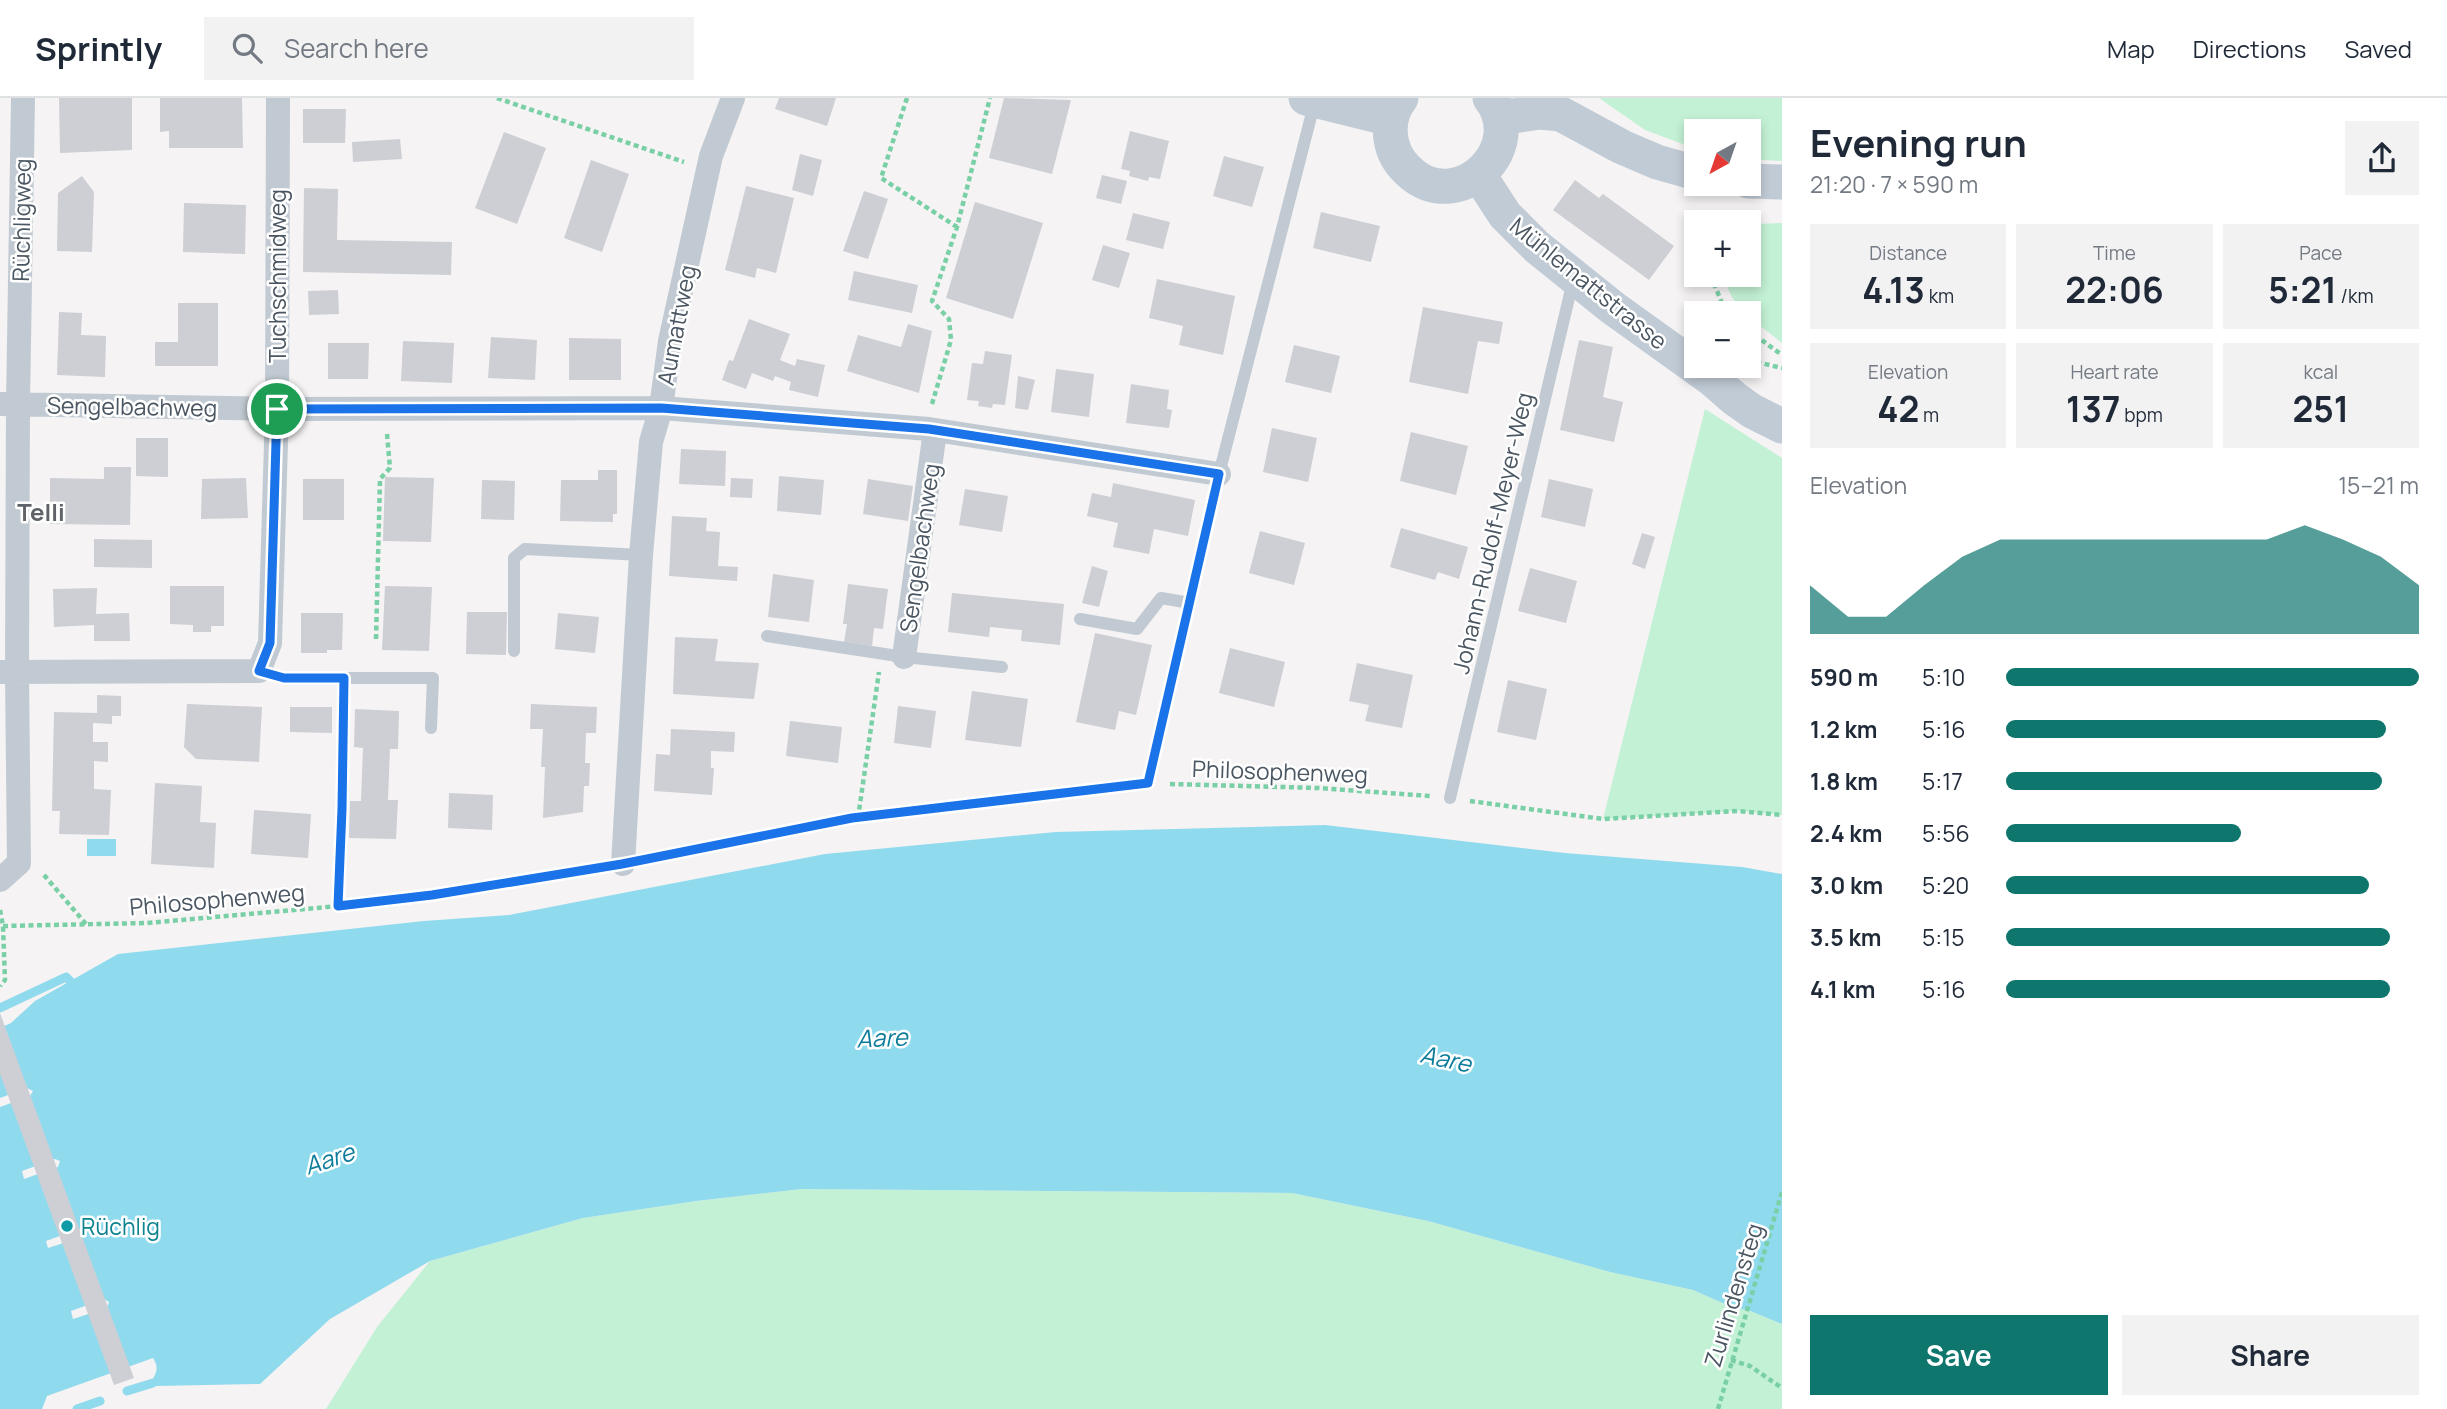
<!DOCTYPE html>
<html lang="en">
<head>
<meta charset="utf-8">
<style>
	:root { --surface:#fff; --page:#f2f2f3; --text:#1f2937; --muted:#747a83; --line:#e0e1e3; --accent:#0f766e }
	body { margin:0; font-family:Manrope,sans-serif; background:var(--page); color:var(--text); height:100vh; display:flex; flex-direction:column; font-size:26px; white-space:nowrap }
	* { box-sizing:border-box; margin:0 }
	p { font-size:23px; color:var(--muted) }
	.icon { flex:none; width:38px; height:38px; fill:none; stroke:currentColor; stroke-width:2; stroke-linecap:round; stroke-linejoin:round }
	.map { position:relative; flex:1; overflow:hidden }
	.side { display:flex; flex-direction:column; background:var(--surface); width:665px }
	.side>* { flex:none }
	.needle { width:46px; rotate:220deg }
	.fabs { position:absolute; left:1684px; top:21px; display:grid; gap:14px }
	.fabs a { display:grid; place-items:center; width:77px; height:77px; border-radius:0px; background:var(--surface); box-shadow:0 4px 10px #0003; font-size:35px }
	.pin { position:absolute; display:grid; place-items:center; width:60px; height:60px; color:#fff; margin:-30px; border:4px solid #fff; border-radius:50%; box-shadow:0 2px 7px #0007 }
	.round { display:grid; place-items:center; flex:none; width:74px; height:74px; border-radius:0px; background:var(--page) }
	.summary { display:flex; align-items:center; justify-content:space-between; height:119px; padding:0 28px }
	h1 { font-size:38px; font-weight:700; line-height:52px }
	.figures { display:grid; grid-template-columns:repeat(3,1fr); gap:10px; height:119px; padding:7px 28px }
	.figures div { display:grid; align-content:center; border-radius:0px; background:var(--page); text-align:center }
	.figures b { font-size:35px; font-weight:700 }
	.figures small { font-size:19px; font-weight:400 }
	.figures p { font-size:19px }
	.chart { height:196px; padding:14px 28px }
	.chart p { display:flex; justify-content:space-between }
	.chart svg { width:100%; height:126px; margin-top:7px; fill:var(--accent); opacity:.7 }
	.primary-button { display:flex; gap:14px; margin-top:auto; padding:14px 28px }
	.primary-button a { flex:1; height:80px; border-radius:0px; background:var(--accent); color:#fff; font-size:28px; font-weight:700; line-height:80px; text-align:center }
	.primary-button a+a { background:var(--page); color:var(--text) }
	ul { padding:0 28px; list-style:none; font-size:23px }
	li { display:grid; grid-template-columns:112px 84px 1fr; align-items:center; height:52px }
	li i { height:18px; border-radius:9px; background:var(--accent) }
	header { display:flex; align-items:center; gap:42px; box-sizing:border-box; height:98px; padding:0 35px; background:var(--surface); border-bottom:2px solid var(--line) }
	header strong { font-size:33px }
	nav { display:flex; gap:38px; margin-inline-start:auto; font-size:24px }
	.search { width:490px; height:63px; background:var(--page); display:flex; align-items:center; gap:18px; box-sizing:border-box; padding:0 24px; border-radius:0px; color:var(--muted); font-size:26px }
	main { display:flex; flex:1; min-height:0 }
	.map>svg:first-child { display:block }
	.green { fill:#c3f1d5 }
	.water { fill:#90daee; fill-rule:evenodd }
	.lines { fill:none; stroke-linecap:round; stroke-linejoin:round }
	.stream { stroke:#90daee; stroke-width:9 }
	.building { fill:#cdcfd5 }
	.path { stroke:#7ad0a6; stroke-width:4.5; stroke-dasharray:5 3.5; stroke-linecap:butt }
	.service { stroke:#c1cad2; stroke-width:12 }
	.minor { stroke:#c1cad2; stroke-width:24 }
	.secondary { stroke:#c1cbd6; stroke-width:35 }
	.route-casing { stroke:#fff; stroke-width:14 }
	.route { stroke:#1a73e8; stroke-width:9 }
	.culture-dot { fill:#0f9aa8; stroke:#fff; stroke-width:2.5 }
	.labels { text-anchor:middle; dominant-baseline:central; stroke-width:5; stroke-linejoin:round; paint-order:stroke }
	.street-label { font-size:23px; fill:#4a5661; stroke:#fff }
	.culture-label { font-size:23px; fill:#0d838f; stroke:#fff; text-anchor:start }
	.neighbourhood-label { font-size:24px; font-weight:bold; fill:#5f6368; stroke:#fff }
	.water-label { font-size:24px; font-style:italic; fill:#0c7c9b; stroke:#fff }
</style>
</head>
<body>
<header>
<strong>Sprintly</strong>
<div class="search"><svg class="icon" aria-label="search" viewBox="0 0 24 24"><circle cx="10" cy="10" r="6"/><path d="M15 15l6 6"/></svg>Search here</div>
<nav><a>Map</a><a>Directions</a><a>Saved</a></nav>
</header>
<main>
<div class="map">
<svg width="1782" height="1311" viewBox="0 0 1782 1311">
	<rect width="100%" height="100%" fill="#f5f3f3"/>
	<path class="green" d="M1599 0H1782V63L1748 61V33H1696V51L1645 32Z
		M1782 125V245C1757 224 1730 211 1724 177H1748V132L1759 126Z
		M1705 311 1782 360V717L1738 713 1603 721Z
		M802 1091 1292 1095 1428 1123 1610 1174 1693 1192 1734 1210 1748 1212 1782 1226V1311H326L377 1229 430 1163 583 1120 696 1103Z"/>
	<path class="water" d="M1325 727 1565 755 1742 769 1782 776V1226L1748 1212 1734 1210 1693 1192 1610 1174 1428 1123 1292 1095 802 1091 696 1103 583 1120 430 1163 330 1221 260 1286 156 1288 151 1284C157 1274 159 1270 153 1260L47 1298 42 1311H0V1009L30 998 33 993 27 990 0 1000V930L11 925 35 903 118 856 424 823 509 817 825 756 1056 734ZM55 1061 60 1063 58 1069 24 1081 22 1073ZM79 1131 84 1133 82 1139 48 1150 46 1143ZM104 1201 109 1204 107 1210 73 1221 71 1213Z
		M87 741H116V758H87Z"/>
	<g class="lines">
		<path class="stream" d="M0 910 66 879 71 884
			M127 1293 153 1285
			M77 1311 100 1303"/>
	</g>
	<path class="building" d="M59 0H132V52L60 55Z
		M160 0H242L243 50H169V33L160 34Z
		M779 0H836L827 28 775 11Z
		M1004 0 1071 2 1052 76 989 60Z
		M303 11H346L345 45H303Z
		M1130 33 1169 43 1160 81 1149 79 1148 83 1129 78 1130 73 1121 71Z
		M504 34 546 50 517 126 475 110Z
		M400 41 402 61 353 64 352 44Z
		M800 56 822 62 813 98 792 92Z
		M1224 58 1264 69 1252 109 1213 98Z
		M591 62 629 76 602 154 564 140Z
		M1102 77 1127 83 1121 106 1096 100Z
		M82 78 94 94 92 154 57 153 58 95Z
		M1575 82 1599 100 1603 96 1674 148 1649 182 1553 112Z
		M746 88 794 100 776 175 757 170 755 180 725 172Z
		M304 90 338 91 337 142 452 144 451 177 303 174Z
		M864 93 888 101 868 161 843 153Z
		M975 104 1043 125 1013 221 946 200Z
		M184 105 246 107 245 156 183 154Z
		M1321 114 1380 128 1371 164 1313 150Z
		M1133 115 1170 124 1163 151 1126 142Z
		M1103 147 1130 155 1119 190 1092 182Z
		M854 173 918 187 912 215 848 202Z
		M1157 181 1235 198 1223 257 1179 247 1183 228 1149 220Z
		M338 192 339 216 309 217 308 193Z
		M178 205H218V268H155V244H178Z
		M1423 209 1503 224 1499 246 1478 243 1468 296 1409 284Z
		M59 214 82 215 81 237 106 238 105 279 57 277Z
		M749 221 790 236 780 262 795 268 797 261 825 267 818 299 789 292 791 284 775 278 773 283 752 275 746 291 722 282 729 262 733 263Z
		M908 226 932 233 919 295 847 273 858 237 901 249Z
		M491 239 537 242 535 282 488 280Z
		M569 240 621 241V282H569Z
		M1579 242 1613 249 1603 299 1623 304 1614 344 1560 332Z
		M403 243 454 245 452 285 401 283Z
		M328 245H369L368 281H328Z
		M1294 247 1340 258 1331 295 1285 284Z
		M985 253 1012 257 1005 307 993 306 992 310 978 308 979 303 967 302 972 265 983 266Z
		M1056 271 1094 276 1089 319 1051 314Z
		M1018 278 1035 282 1028 312 1015 310Z
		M1131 286 1169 292 1167 311 1172 312 1169 330 1126 325Z
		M1272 330 1317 340 1308 384 1263 374Z
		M1411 334 1468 348 1456 397 1400 383Z
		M136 340H168V379L136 378Z
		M681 351 726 353 725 388 679 386Z
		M104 369H131L130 427 50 426V380L104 381Z
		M598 372H617V416H613V424L560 423 561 382H598Z
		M779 378 824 382 821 417 777 413Z
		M385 379 434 380 431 444 383 443Z
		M246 380 248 420 201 421 202 381Z
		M731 380 753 381 752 400 730 399Z
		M303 381H344V422H303Z
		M868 381 913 388 908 423 863 416Z
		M1549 381 1593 391 1585 429 1541 419Z
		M482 382 515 383 514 422 481 421Z
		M1113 385 1195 402 1188 438 1154 431 1149 456 1113 449 1118 425 1087 418 1092 395 1111 399Z
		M965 391 1008 398 1002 434 959 427Z
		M672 418 707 420 706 433 720 434 718 468 738 469 737 483 669 478Z
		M1401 430 1468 449 1459 481 1438 474 1435 482 1390 469Z
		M1260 433 1305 445 1294 487 1249 475Z
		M1642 435 1655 439 1645 471 1632 466Z
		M94 441 152 442V470L94 469Z
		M1092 468 1108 473 1099 509 1082 505Z
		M1530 470 1577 483 1566 525 1518 513Z
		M773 476 814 482 809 524 768 519Z
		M848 486 888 491 883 531 874 530 872 548 844 544 847 526H843Z
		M170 488H224V528H211V534H193V527L170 526Z
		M385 488 432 489 429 553 382 552Z
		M97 490 96 516 129 515 130 543H94V527L54 529 53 491Z
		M952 495 1064 506 1060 547 1021 543 1022 532 990 529 989 539 948 534Z
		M467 514H507L506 557 466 556Z
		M301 515H343L342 552H327V555H301Z
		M558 515 599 519 595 555 555 551Z
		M1095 535 1152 547 1136 617 1119 613 1115 632 1076 624Z
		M675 539 718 541 715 563 759 565 754 601 673 596Z
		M1230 550 1285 564 1274 609 1219 595Z
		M1357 565 1413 577 1402 630 1365 623 1369 607 1349 603Z
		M1508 582 1547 591 1536 642 1497 634Z
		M972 593 1028 601 1021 649 965 642Z
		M97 597 121 598V618H112V626L93 625V644H108V664L94 663V691L111 692 109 737 59 736 60 713H52L54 614 97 615Z
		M187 606 262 609 259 664 196 661 184 649Z
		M531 606 597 609 596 635H586L585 665H590L589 688H584L583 714 543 720 545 669H541L543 631H530Z
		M898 608 936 613 931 650 894 645Z
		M290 609H332V635L290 634Z
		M355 611 399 613 398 651H390L388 702H398L396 741 349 740 350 703H361L363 650 354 649Z
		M790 623 842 629 838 665 786 658Z
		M671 631 735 634 734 654 711 653V670H714L712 697 654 693 656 656 670 657Z
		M155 685 202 688 200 724 216 725 214 770 151 766Z
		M449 695 493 697 492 732 448 730Z
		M254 712 311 716 308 760 251 756Z
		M0 915 134 1280 114 1287 0 976Z"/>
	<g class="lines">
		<path class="path" d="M497 0 684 64
			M907 0 881 80 957 129
			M1739 124 1748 116
			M1712 177 1715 188 1726 215
			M1748 232 1782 257
			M1748 262 1782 270
			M932 306 951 242 949 221 932 203 957 129 990 0
			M376 541 380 381 390 370 387 336
			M1170 686 1318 690 1430 698
			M1470 703 1603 721 1738 713 1782 717
			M858 720 879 574
			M651 760 852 720 1130 688
			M44 777 86 826
			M338 808 342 730
			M0 812 3 828 5 882 0 888
			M3 828 147 825 338 808 432 797 597 770
			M1731 1262 1750 1268 1782 1290
			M1718 1311 1782 1094"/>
		<path class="service" d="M1080 521 1137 531 1161 500 1190 505
			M767 538 904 559 1002 569
			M514 553V460L525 451 641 457
			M259 573 284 580H433L431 630
			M1148 685 1219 376 1315 3
			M1450 700 1573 183
			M342 711 344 580"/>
		<path class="minor" d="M0 306 277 311 661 310 929 331 1219 376
			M904 559 935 333
			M0 574 259 573 270 545 277 311 278 0
			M623 766 641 457 651 344 661 310 670 243 711 58 733 0
			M0 782 19 765 17 574 18 306 23 0"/>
		<path class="secondary" d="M1306 0 1391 21
			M1401 0C1391 13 1388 30 1392 46 1395 59 1403 69 1413 77 1461 115 1528 49 1490 0
			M1500 20 1540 14 1561 16 1622 49 1657 64 1696 75
			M1479 77 1505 117 1537 149 1613 210 1712 281 1735 301 1752 313 1782 328
			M1748 83 1782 84"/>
	</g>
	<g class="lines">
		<defs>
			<path id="route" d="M661 310 929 331 1219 376 1148 685 852 720 622 766 432 797 338 808 342 711 344 580H284L259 573 270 545 277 311Z"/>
		</defs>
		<use href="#route" class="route-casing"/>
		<use href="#route" class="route"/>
	</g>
	<circle class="culture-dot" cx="67" cy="1128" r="7"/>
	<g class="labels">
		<g class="street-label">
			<text transform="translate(21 122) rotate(-89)">Rüchligweg</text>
			<text transform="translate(277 178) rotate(-90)">Tuchschmidweg</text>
			<text transform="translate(1589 185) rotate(39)">Mühlemattstrasse</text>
			<text transform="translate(676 227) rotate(-79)">Aumattweg</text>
			<text transform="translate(132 308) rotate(1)">Sengelbachweg</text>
			<text transform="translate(1492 435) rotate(-77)">Johann-Rudolf-Meyer-Weg</text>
			<text transform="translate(919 450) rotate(-82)">Sengelbachweg</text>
			<text transform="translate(1280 673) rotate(2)">Philosophenweg</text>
			<text transform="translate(217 801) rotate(-5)">Philosophenweg</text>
			<text transform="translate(1733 1197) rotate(-73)">Zurlindensteg</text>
		</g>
		<g class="culture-label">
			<text x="81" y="1128">Rüchlig</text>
		</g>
		<g class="neighbourhood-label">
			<text x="41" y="413">Telli</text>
		</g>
		<g class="water-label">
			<text transform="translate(882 939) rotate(-2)">Aare</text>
			<text transform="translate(1446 960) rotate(12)">Aare</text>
			<text transform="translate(329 1060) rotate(-18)">Aare</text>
		</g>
	</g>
</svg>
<div class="fabs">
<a><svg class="needle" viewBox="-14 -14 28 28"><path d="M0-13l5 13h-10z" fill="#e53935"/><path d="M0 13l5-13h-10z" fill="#747a83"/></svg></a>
<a>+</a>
<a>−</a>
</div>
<div class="pin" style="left:277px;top:311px;background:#1e9e55"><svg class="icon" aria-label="arrive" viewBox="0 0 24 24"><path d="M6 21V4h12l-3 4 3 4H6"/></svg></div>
</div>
<section class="side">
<div class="summary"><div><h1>Evening run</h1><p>21:20 · 7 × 590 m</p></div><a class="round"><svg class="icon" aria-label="share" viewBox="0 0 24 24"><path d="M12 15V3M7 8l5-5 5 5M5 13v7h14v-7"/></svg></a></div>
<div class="figures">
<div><p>Distance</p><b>4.13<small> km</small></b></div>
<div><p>Time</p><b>22:06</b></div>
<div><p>Pace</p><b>5:21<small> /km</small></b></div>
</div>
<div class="figures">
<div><p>Elevation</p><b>42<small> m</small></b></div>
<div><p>Heart rate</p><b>137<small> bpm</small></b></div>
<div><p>kcal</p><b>251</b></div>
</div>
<div class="chart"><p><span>Elevation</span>15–21 m</p>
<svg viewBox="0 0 160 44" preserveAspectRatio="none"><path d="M0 44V27L10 38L20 38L30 27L40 17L50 11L60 11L70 11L80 11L90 11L100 11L110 11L120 11L130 6L140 11L150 17L160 27V44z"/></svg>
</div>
<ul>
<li><b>590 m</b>5:10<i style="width:100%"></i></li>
<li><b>1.2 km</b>5:16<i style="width:92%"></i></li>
<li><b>1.8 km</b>5:17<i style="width:91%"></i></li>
<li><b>2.4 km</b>5:56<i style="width:57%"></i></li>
<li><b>3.0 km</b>5:20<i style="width:88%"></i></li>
<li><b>3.5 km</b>5:15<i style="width:93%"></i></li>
<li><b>4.1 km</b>5:16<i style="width:93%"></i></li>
</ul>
<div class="primary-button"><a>Save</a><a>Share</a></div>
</section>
</main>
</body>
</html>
